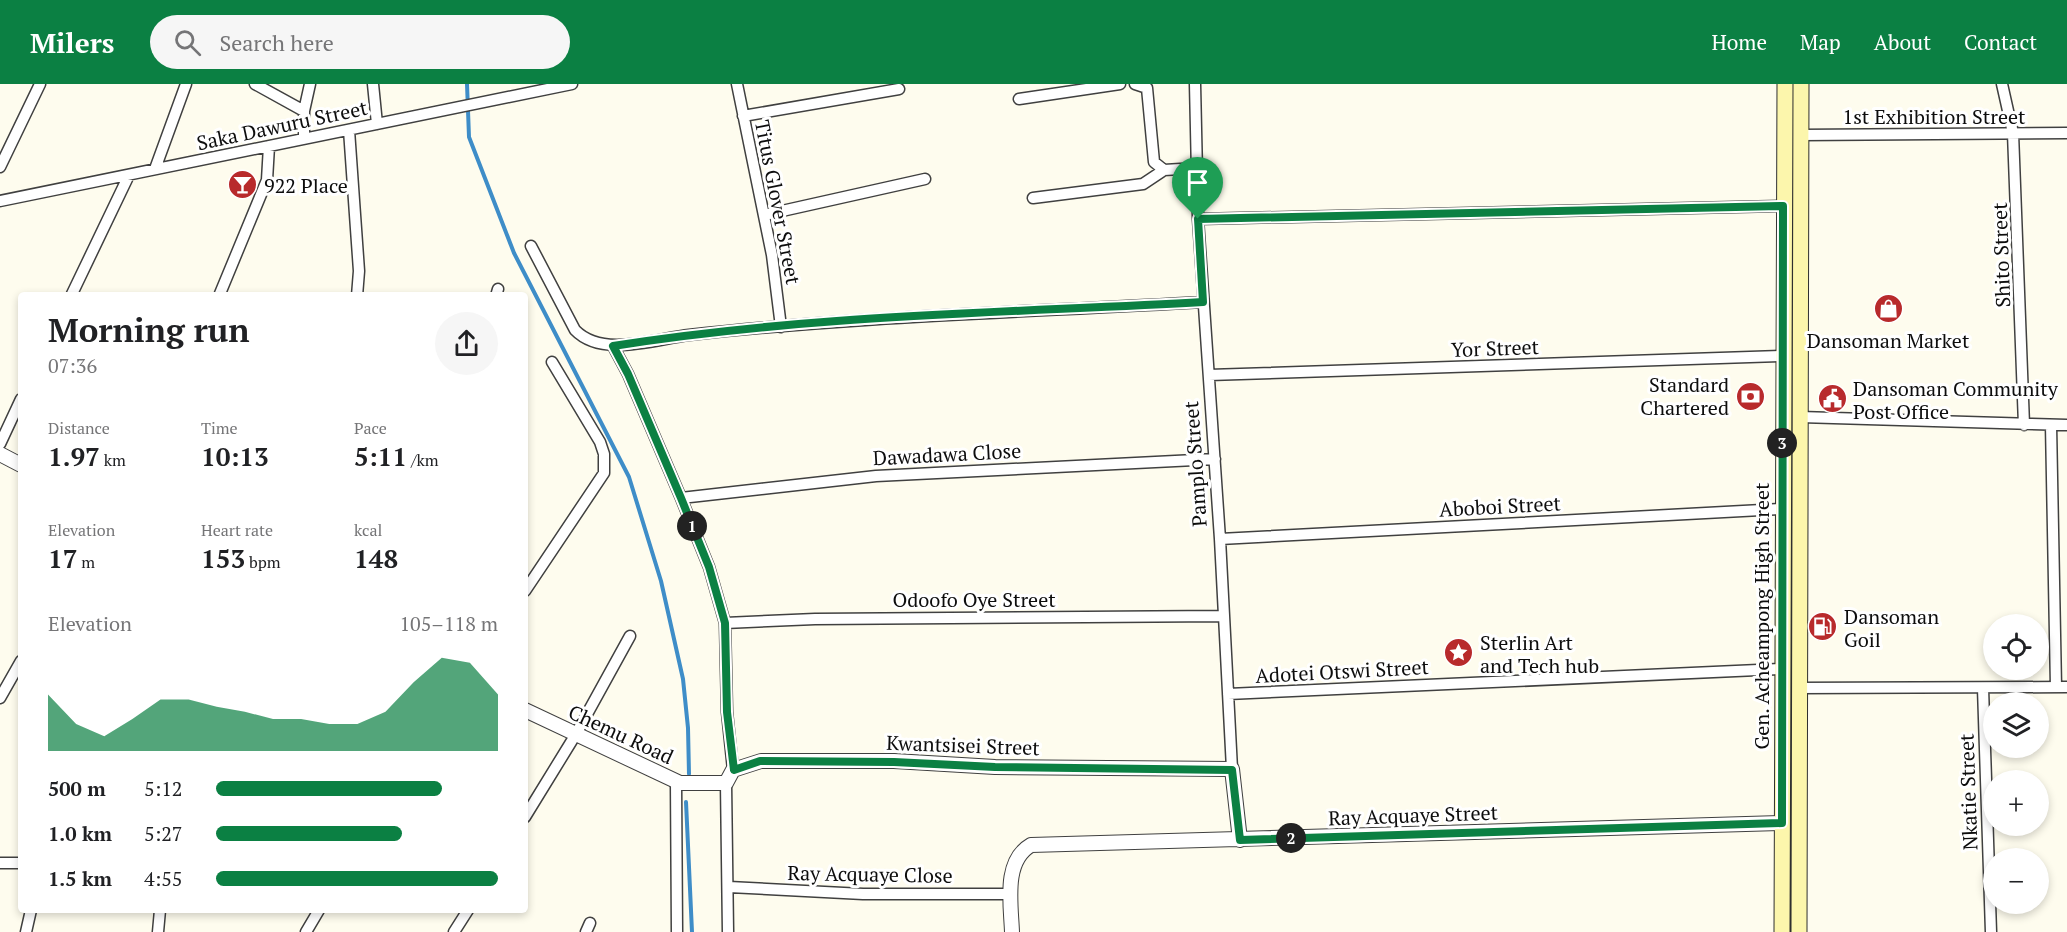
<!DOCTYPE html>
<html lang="en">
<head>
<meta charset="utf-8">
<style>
	:root { --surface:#fff; --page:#f6f6f6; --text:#202124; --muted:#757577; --accent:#0b8043 }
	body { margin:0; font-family:"PT Serif",serif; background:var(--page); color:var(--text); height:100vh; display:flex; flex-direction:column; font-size:22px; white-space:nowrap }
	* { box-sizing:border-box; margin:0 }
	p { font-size:20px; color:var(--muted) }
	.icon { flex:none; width:33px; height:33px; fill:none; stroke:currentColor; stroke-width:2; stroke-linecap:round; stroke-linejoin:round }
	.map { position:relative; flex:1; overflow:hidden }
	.side { position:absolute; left:18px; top:208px; width:510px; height:621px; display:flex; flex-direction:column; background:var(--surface); border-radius:6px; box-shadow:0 3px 9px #0003 }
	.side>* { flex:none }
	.tools { position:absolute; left:1983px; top:530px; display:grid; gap:12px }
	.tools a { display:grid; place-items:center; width:66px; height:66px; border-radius:50%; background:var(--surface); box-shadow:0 3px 9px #0003; font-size:30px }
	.pin { position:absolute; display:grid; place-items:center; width:51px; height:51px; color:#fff; margin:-62px -26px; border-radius:50% 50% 50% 0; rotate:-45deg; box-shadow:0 0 6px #0007 }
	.pin .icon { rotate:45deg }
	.km { position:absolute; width:30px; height:30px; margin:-15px; border-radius:50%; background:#222; color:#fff; font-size:16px; line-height:30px; text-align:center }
	.round { display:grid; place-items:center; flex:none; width:63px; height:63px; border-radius:32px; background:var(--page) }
	.summary { display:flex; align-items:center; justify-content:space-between; height:102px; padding:0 30px }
	h1 { font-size:33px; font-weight:600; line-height:45px }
	.metrics { display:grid; grid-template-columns:repeat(3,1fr); gap:9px; height:102px; padding:6px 30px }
	.metrics div { display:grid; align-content:center }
	.metrics b { font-size:26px; font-weight:600 }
	.metrics small { font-size:16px; font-weight:400 }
	.metrics p { font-size:16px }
	.chart { height:168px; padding:12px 30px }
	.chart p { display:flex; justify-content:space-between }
	.chart svg { width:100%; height:108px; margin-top:6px; fill:var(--accent); opacity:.7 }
	ul { padding:0 30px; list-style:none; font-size:20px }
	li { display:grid; grid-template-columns:96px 72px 1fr; align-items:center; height:45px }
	li i { height:15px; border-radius:8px; background:var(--accent) }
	header { display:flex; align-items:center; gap:36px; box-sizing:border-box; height:84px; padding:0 30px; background:var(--accent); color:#fff }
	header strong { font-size:28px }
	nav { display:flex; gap:33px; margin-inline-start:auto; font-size:21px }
	.search { width:420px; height:54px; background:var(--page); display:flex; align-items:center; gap:15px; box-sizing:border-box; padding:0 21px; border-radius:33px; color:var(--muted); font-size:22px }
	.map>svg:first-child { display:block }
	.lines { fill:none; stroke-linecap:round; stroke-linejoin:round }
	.stream { stroke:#3e8dc8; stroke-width:4 }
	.minor-casing { stroke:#404040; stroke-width:13 }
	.tertiary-casing { stroke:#404040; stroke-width:16 }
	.secondary-casing { stroke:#2f2f2f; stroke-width:17 }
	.minor { stroke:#fff; stroke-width:10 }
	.tertiary { stroke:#fff; stroke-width:14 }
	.secondary { stroke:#fcf6ac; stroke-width:15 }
	.route-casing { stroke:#fff; stroke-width:12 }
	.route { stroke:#0b8043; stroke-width:8 }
	.labels { text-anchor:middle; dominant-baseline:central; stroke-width:6; stroke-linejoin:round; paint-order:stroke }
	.street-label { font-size:20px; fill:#0d0d0d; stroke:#fff }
	.poi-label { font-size:20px; fill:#0d0d0d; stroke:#fff; text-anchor:start }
</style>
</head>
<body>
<header>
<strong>Milers</strong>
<div class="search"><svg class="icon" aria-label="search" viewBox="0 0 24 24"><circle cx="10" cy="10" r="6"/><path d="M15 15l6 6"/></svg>Search here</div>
<nav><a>Home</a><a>Map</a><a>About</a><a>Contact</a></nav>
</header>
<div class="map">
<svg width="2067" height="848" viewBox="0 0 2067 848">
	<rect width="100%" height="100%" fill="#fefcee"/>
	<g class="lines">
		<path class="stream" d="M467 0 469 53 514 169 629 393 661 497 683 595 688 644 689 690
			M686 718 692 848"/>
		<defs>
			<path id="minor" d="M255 0 304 27V54
				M373 0 377 40
				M737 0 772 171 781 243
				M1135 0 1147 4 1154 78 1164 86 1197 84
				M1195 0 1198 135 1220 455 1232 685
				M2002 0 2013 49 2024 341
				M1019 15 1120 0
				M304 27 310 0
				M743 32 899 5
				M349 46 359 187 357 212
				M1801 51 2067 49
				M0 83 40 0
				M155 85 186 0
				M1033 114 1143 100 1164 86
				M0 117 572 0
				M764 131 925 95
				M1198 135 1783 122
				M531 162 575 246C602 274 655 255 689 251 859 232 1031 228 1203 218
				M71 212 129 91
				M219 212 267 96 269 62
				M496 212 498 205
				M613 262 628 290 681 414 709 483 725 539 727 628 733 686
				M1209 291 1782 272
				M1800 333 2067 341
				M2051 341 2056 603
				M0 360 21 315
				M681 414 876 392 1215 375
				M1220 455 1781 425
				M525 507 604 389V370L600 358 552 278
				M725 539 815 535 1223 532
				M1799 604 2067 603
				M1983 604 1991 848
				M1228 610 1781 585
				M0 614 21 577
				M676 698 677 848
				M726 699 728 848
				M525 733 576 650 630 552
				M0 779H21
				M729 803 863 810H1011
				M26 848 31 826
				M158 848 160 826
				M306 848 319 826
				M454 848 468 826
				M586 848 590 839"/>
			<path id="tertiary" d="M0 370 21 381
				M525 626 680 699H726L733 686 761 677H894L995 683 1232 685 1240 756
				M1012 848C1011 820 1003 777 1031 761L1782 739"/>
			<path id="secondary" d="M1782 848 1785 0
				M1799 848 1801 0"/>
		</defs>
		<use href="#minor" class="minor-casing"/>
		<use href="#tertiary" class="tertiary-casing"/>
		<use href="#secondary" class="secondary-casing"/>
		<use href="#minor" class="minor"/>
		<use href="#tertiary" class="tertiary"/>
		<use href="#secondary" class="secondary"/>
	</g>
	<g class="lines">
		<defs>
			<path id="route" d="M1783 122 1782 739 1240 756 1232 686 995 683 894 678 760 677 734 686 727 628 725 539 709 483 681 414 628 290 613 262C807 231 1006 229 1203 218L1198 135Z"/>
		</defs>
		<use href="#route" class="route-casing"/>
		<use href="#route" class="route"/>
	</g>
	<defs>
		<symbol id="bar-disc" viewBox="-11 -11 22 22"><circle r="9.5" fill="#b82a2c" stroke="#fff"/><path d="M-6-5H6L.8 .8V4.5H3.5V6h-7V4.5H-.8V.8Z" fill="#fff"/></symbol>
		<symbol id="shop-disc" viewBox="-11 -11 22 22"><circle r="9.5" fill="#b82a2c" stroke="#fff"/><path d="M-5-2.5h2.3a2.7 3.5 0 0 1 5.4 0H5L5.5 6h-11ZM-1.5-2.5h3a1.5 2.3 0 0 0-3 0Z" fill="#fff"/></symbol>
		<symbol id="bank-disc" viewBox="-11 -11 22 22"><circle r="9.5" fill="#b82a2c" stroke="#fff"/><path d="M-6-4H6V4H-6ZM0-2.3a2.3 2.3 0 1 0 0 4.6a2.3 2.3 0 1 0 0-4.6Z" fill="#fff"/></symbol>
		<symbol id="civic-disc" viewBox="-11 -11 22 22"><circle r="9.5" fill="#b82a2c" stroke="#fff"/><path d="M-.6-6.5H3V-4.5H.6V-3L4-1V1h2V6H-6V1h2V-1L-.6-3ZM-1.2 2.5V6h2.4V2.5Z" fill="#fff"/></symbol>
		<symbol id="fuel-disc" viewBox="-11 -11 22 22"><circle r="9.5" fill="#b82a2c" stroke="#fff"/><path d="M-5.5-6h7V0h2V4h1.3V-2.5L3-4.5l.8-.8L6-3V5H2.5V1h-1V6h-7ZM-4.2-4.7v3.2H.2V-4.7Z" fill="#fff"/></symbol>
		<symbol id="sight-disc" viewBox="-11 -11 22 22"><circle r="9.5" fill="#b82a2c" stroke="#fff"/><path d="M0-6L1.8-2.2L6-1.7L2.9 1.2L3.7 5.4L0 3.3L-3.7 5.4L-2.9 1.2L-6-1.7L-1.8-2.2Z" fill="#fff"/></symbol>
	</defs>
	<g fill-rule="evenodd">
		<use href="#bar-disc" x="226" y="84" width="33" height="33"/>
		<use href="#shop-disc" x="1872" y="208" width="33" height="33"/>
		<use href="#bank-disc" x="1734" y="296" width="33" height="33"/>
		<use href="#civic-disc" x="1816" y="298" width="33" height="33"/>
		<use href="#fuel-disc" x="1806" y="526" width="33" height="33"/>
		<use href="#sight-disc" x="1442" y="552" width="33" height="33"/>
	</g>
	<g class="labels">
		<g class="street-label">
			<text x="1934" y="32">1st Exhibition Street</text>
			<text transform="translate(282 41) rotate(-12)">Saka Dawuru Street</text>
			<text transform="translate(778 118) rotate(79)">Titus Glover Street</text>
			<text transform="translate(2001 171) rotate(-92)">Shito Street</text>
			<text transform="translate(1495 264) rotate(-2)">Yor Street</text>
			<text transform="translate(947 370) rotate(-3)">Dawadawa Close</text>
			<text transform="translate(1195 380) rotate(-94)">Pamplo Street</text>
			<text transform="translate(1500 422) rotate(-3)">Aboboi Street</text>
			<text x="974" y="515">Odoofo Oye Street</text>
			<text transform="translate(1761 532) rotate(-90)">Gen. Acheampong High Street</text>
			<text transform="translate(1342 587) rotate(-3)">Adotei Otswi Street</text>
			<text transform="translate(621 650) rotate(25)">Chemu Road</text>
			<text transform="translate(963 661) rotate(2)">Kwantsisei Street</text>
			<text transform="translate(1968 708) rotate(-92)">Nkatie Street</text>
			<text transform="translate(1413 731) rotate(-2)">Ray Acquaye Street</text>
			<text transform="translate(870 790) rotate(1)">Ray Acquaye Close</text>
		</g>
		<g class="poi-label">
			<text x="264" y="101">922 Place</text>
			<text x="1888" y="256" text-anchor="middle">Dansoman Market</text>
			<text x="1729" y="300" text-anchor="end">Standard<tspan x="1729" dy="23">Chartered</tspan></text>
			<text x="1853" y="304">Dansoman Community<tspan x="1853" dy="23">Post Office</tspan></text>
			<text x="1844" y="532">Dansoman<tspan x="1844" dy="23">Goil</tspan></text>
			<text x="1480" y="558">Sterlin Art<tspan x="1480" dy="23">and Tech hub</tspan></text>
		</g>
	</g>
</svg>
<div class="tools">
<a><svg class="icon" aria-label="locate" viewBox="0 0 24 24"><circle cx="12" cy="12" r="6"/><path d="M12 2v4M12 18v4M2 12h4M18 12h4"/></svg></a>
<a><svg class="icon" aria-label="layers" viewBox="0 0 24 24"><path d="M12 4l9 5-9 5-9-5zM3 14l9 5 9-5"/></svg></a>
<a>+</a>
<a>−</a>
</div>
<div class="pin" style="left:1198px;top:135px;background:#1e9e55"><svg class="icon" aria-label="arrive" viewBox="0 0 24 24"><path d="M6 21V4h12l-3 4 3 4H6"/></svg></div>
<b class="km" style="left:692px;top:442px">1</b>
<b class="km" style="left:1291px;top:754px">2</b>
<b class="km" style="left:1782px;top:359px">3</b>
<section class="side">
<div class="summary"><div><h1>Morning run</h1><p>07:36</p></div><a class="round"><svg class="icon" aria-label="share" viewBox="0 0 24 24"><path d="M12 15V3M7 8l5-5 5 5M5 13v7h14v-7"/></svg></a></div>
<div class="metrics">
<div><p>Distance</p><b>1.97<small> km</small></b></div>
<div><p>Time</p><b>10:13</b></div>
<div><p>Pace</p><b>5:11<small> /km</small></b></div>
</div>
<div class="metrics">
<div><p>Elevation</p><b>17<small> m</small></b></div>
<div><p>Heart rate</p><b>153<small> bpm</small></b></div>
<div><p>kcal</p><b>148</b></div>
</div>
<div class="chart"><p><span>Elevation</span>105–118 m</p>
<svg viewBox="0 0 160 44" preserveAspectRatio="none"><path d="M0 44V21L10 33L20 38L30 31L40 23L50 23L60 26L70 28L80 31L90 31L100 33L110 33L120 28L130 16L140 6L150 8L160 21V44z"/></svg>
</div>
<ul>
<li><b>500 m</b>5:12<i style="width:80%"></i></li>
<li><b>1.0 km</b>5:27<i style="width:66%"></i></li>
<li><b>1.5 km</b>4:55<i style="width:100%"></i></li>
</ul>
</section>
</div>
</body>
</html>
